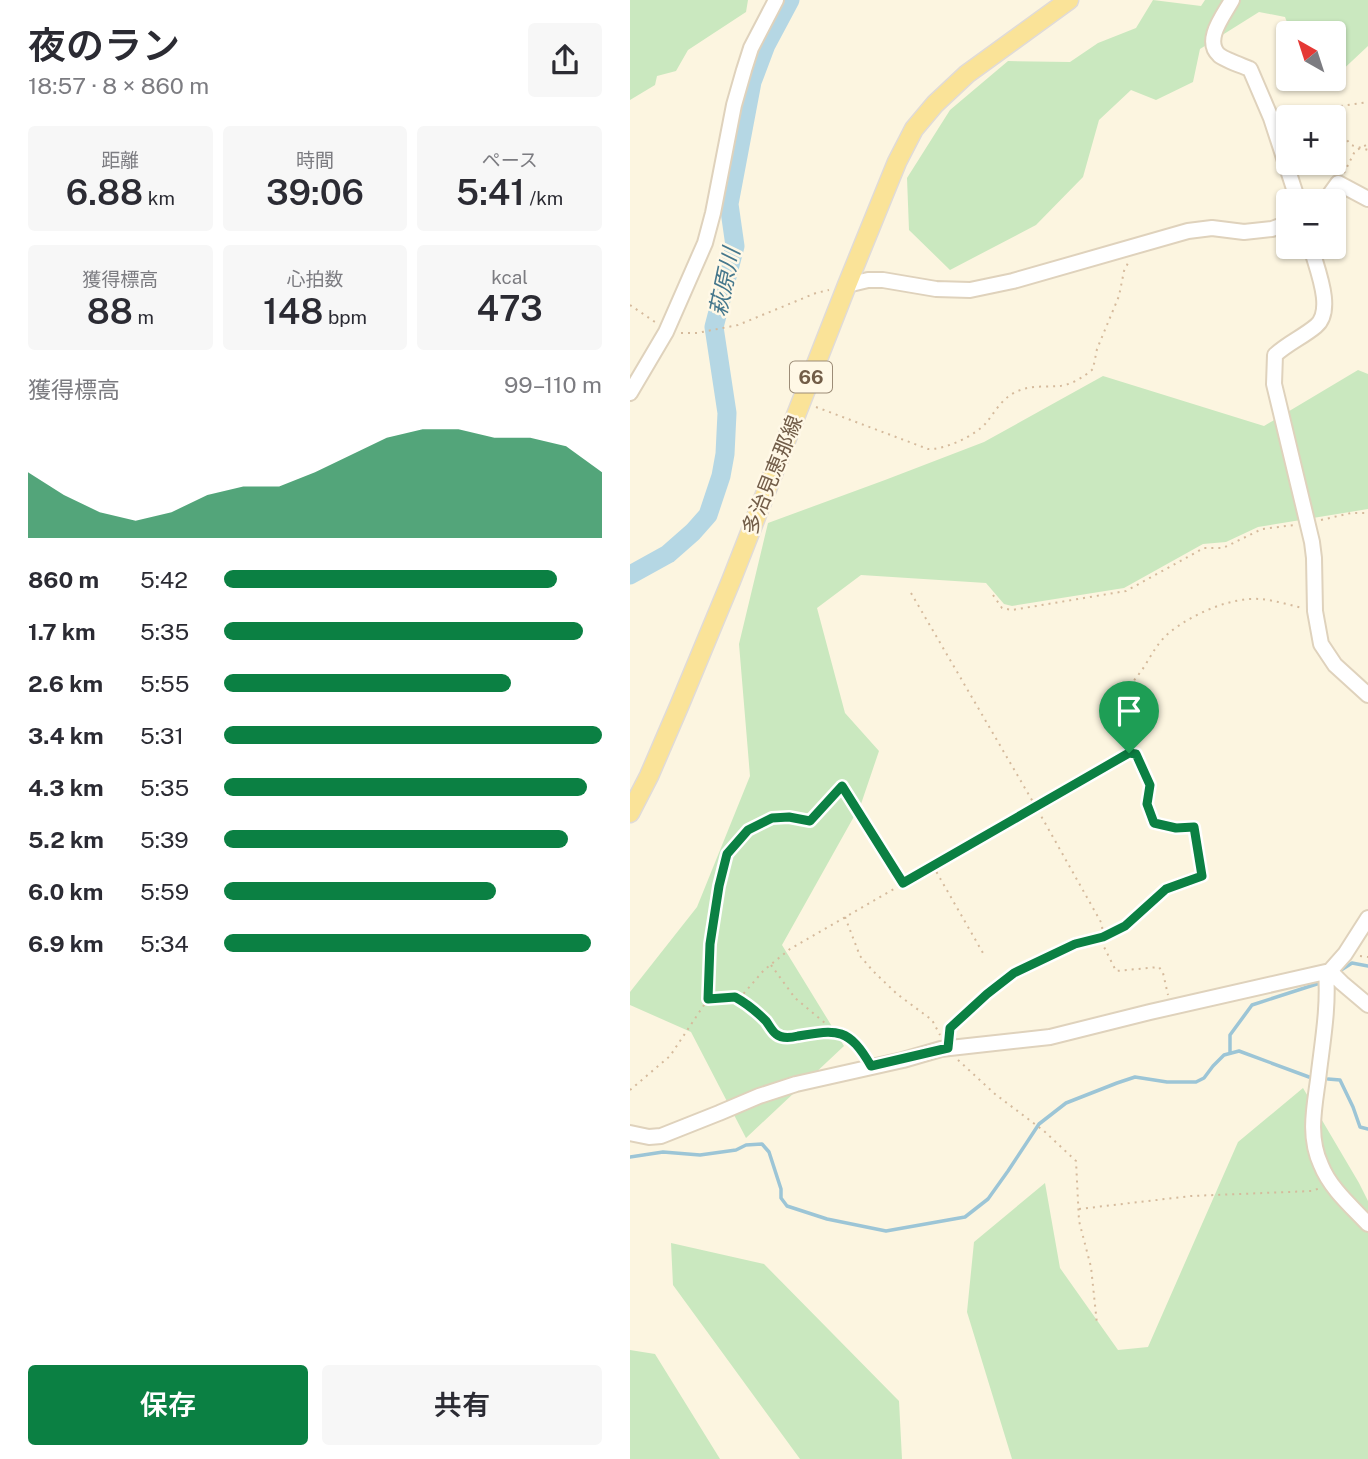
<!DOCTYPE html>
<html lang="ja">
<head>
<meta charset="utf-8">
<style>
	:root { --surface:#fff; --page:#f7f7f7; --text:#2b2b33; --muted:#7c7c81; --accent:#0b8043 }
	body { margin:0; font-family:"Public Sans","Noto Sans JP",sans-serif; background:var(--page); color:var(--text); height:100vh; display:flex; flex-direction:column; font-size:26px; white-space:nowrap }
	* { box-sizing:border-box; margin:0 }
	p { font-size:23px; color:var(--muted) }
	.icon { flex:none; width:38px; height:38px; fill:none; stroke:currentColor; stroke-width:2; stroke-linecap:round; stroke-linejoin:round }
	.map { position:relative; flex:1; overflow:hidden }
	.sheet { display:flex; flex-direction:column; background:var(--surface); width:630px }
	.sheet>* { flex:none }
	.needle { width:46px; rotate:321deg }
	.tools { position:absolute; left:646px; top:21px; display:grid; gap:14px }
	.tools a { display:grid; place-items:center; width:70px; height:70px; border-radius:7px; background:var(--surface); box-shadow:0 2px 5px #0004; font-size:35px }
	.pin { position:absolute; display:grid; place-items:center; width:60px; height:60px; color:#fff; margin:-72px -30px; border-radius:50% 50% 50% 0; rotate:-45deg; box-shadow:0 0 7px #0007 }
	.pin .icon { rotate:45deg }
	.round { display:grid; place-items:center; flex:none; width:74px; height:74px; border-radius:7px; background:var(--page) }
	.headline { display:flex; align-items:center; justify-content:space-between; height:119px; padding:0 28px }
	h1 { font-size:38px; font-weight:600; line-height:52px }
	.stats { display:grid; grid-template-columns:repeat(3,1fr); gap:10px; height:119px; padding:7px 28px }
	.stats div { display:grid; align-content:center; border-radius:7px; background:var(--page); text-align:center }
	.stats b { font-size:35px; font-weight:600 }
	.stats small { font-size:19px; font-weight:400 }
	.stats p { font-size:19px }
	.chart { height:196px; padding:14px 28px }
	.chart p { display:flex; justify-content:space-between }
	.chart svg { width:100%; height:126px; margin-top:7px; fill:var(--accent); opacity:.7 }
	.cta { display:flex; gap:14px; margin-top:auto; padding:14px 28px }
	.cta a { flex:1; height:80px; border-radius:7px; background:var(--accent); color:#fff; font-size:28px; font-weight:600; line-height:80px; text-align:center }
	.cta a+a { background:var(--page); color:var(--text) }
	ul { padding:0 28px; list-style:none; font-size:23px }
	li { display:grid; grid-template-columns:112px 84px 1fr; align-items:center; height:52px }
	li i { height:18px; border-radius:9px; background:var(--accent) }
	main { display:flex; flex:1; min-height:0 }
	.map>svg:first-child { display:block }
	.green { fill:#cae8bf }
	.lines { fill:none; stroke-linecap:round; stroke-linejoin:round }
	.stream { stroke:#9cc5d6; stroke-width:3.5 }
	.river { stroke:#b5d7e4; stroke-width:19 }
	.minor-casing { stroke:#dfd2bc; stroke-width:18 }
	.major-casing { stroke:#e0dbd7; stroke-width:21 }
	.path { stroke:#d5ba9c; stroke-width:2; stroke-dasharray:2 5; stroke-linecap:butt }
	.minor { stroke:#fff; stroke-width:14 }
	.major { stroke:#fae398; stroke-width:18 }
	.route-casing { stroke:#fff; stroke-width:14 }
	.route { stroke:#0b8043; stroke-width:9 }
	.labels { text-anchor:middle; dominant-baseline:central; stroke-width:5; stroke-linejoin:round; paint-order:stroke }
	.shield { fill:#fff8e6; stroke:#9c8c77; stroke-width:2 }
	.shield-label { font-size:19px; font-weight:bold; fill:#725d48 }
	.street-label { font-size:21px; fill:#725d48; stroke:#fff8e6 }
	.water-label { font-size:23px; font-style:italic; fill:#45778c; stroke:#fff8e6 }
</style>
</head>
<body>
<main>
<section class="sheet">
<div class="headline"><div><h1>夜のラン</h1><p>18:57 · 8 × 860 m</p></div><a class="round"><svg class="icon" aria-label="share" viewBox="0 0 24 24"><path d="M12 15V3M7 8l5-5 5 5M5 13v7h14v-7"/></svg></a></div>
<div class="stats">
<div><p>距離</p><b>6.88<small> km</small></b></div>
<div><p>時間</p><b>39:06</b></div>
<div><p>ペース</p><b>5:41<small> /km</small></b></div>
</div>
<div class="stats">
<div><p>獲得標高</p><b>88<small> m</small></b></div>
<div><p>心拍数</p><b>148<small> bpm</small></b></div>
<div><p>kcal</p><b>473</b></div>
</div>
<div class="chart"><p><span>獲得標高</span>99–110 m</p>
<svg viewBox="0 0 160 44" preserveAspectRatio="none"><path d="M0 44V21L10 29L20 35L30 38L40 35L50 29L60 26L70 26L80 21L90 15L100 9L110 6L120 6L130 9L140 9L150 12L160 21V44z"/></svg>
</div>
<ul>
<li><b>860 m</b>5:42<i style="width:88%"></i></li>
<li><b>1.7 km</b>5:35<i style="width:95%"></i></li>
<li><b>2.6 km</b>5:55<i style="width:76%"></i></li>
<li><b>3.4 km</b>5:31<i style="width:100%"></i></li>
<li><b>4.3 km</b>5:35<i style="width:96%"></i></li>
<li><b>5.2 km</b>5:39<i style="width:91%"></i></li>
<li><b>6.0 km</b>5:59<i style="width:72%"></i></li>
<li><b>6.9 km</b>5:34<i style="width:97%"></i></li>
</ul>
<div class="cta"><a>保存</a><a>共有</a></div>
</section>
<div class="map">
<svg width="738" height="1459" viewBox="0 0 738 1459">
	<rect width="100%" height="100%" fill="#fcf5e0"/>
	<path class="green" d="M0 0H118L116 12 58 50 46 71 27 76 25 85 0 100Z
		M523 0 571 6 575 0H738V46L706 76H704V33H661L655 17 629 12 570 49 563 82 526 100 501 90 469 120 453 177 406 225 320 270 279 230 277 178 320 110 378 61 440 62 468 43 506 28Z
		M728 370 738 374V509L628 527 596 542 573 544 494 588 382 606 374 604 356 583 231 575 187 608 215 713 249 751 231 804 152 945 214 1046 116 1138 61 1032 0 1005V992L67 907 120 776 109 644 138 523 255 480 354 442 473 376 634 426Z
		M673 1088 729 1183 738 1201V1459H382L337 1312 344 1242 415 1183 430 1268 488 1350 518 1347 608 1142Z
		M41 1243 134 1264 269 1401 272 1459H170L43 1285Z
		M0 1350 25 1354 90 1459H0Z"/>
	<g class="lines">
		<path class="stream" d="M708 972 722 963 738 966
			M600 1053V1035L622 1005 693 982
			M698 1079 710 1080 723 1107 730 1127 738 1129
			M0 1157 33 1152 70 1155 106 1150 116 1145 132 1144 139 1152 151 1189V1198L157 1206 197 1219 256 1231 335 1217 358 1199 378 1171 409 1124 436 1103 487 1083 505 1077 537 1082H566L574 1078 583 1066 594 1055 609 1051 679 1077"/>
		<path class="river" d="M0 575 38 554 63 532 78 515 91 476 95 454 97 413 84 327 105 246 99 204 122 82 136 45 160 0"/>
		<defs>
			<path id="minor" d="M602 0C594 15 573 40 589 55 595 60 613 66 620 69L641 118 668 201
				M695 201 708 183 738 199
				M681 247C686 267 705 310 686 326 673 337 658 343 645 355L644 384 682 542 684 558 685 611 691 644 705 665 738 695
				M217 285 238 280H253L306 289 340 290 383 281 558 231 582 228 614 232 642 229 658 223
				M0 393 36 332 75 243 83 213 104 105 114 70 121 48 146 0
				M700 971 712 983 738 1005
				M696 972C699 1008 692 1044 688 1080 684 1109 678 1137 691 1165 700 1188 721 1206 738 1224
				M0 1133 19 1137 31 1136 89 1113 129 1096 166 1084 273 1060 311 1049 420 1037 520 1012 700 971 715 954 738 918"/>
			<path id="major" d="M0 813 19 776 50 704 101 581 217 285 267 162 284 129 305 104 337 74 439 0"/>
		</defs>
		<use href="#minor" class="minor-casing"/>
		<use href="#major" class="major-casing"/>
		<path class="path" d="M692 113 697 108 738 102
			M653 118C668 115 683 110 697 117
			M704 124 721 145 738 150
			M714 173 725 151 738 144
			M0 305 25 322
			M51 333H67L108 325 186 293 199 290
			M186 407 298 449C314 450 345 436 356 423 365 412 372 398 386 392 399 385 415 387 429 386 441 385 454 377 463 369L467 349 489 296 494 271 499 261
			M691 520 721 513H738
			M281 593 406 807 472 924 473 945 486 971 529 967 533 973 538 995
			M363 595 372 608 382 610 496 591 574 548H593L632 529 665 525
			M303 866 353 953
			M215 917 230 956 243 971 267 994 302 1020 310 1035
			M730 956 738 957
			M141 965 165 998 195 1023 200 1031
			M78 999 80 944 89 886 97 854 118 830 142 818 159 817 180 821 212 786 273 882
			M109 999 134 970 160 949 499 753C503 735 491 717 495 699 497 686 507 678 514 667 522 654 528 642 540 632 563 614 600 597 630 599 644 600 659 605 673 608
			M320 1033V1028L357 994 384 973 445 944 473 937 495 926 536 889 572 876 564 827 546 828 524 823 517 804 520 785 506 754 500 753
			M328 1060 365 1094 414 1131 446 1161 449 1221 461 1267 467 1324
			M0 1090 40 1056 78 999C86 998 98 996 106 998 116 1000 129 1013 136 1021 143 1028 145 1036 156 1038 161 1039 168 1036 173 1036 202 1031 216 1029 235 1056
			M449 1209 561 1196 682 1191 690 1188"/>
		<use href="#minor" class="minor"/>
		<use href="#major" class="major"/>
	</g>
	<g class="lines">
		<defs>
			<path id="route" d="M499 753 506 754 520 785 517 804 524 823 546 828 564 827 572 876 536 889 495 926 473 937 445 944 384 973 357 994 320 1028 318 1048 241 1066C219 1028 208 1029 168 1036 160 1038 152 1039 146 1034 142 1031 139 1025 136 1021 127 1012 116 1003 105 997L78 999 80 944 89 886 97 854 118 830 142 818 159 817 180 821 212 786 273 883Z"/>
		</defs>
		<use href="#route" class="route-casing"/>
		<use href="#route" class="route"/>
	</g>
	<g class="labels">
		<rect class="shield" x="160" y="361.5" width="42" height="31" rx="5"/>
		<g class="shield-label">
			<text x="181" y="377">66</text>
		</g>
		<g class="street-label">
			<text transform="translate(142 475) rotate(-68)">多治見恵那線</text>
		</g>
		<g class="water-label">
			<text transform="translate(94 282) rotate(-78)">萩原川</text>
		</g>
	</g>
</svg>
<div class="tools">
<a><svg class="needle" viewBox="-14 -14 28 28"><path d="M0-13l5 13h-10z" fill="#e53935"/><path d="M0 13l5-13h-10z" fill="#7c7c81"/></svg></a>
<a>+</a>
<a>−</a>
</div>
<div class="pin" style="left:499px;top:753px;background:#1e9e55"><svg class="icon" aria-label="arrive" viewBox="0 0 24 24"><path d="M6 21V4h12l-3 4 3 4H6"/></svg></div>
</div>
</main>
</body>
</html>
